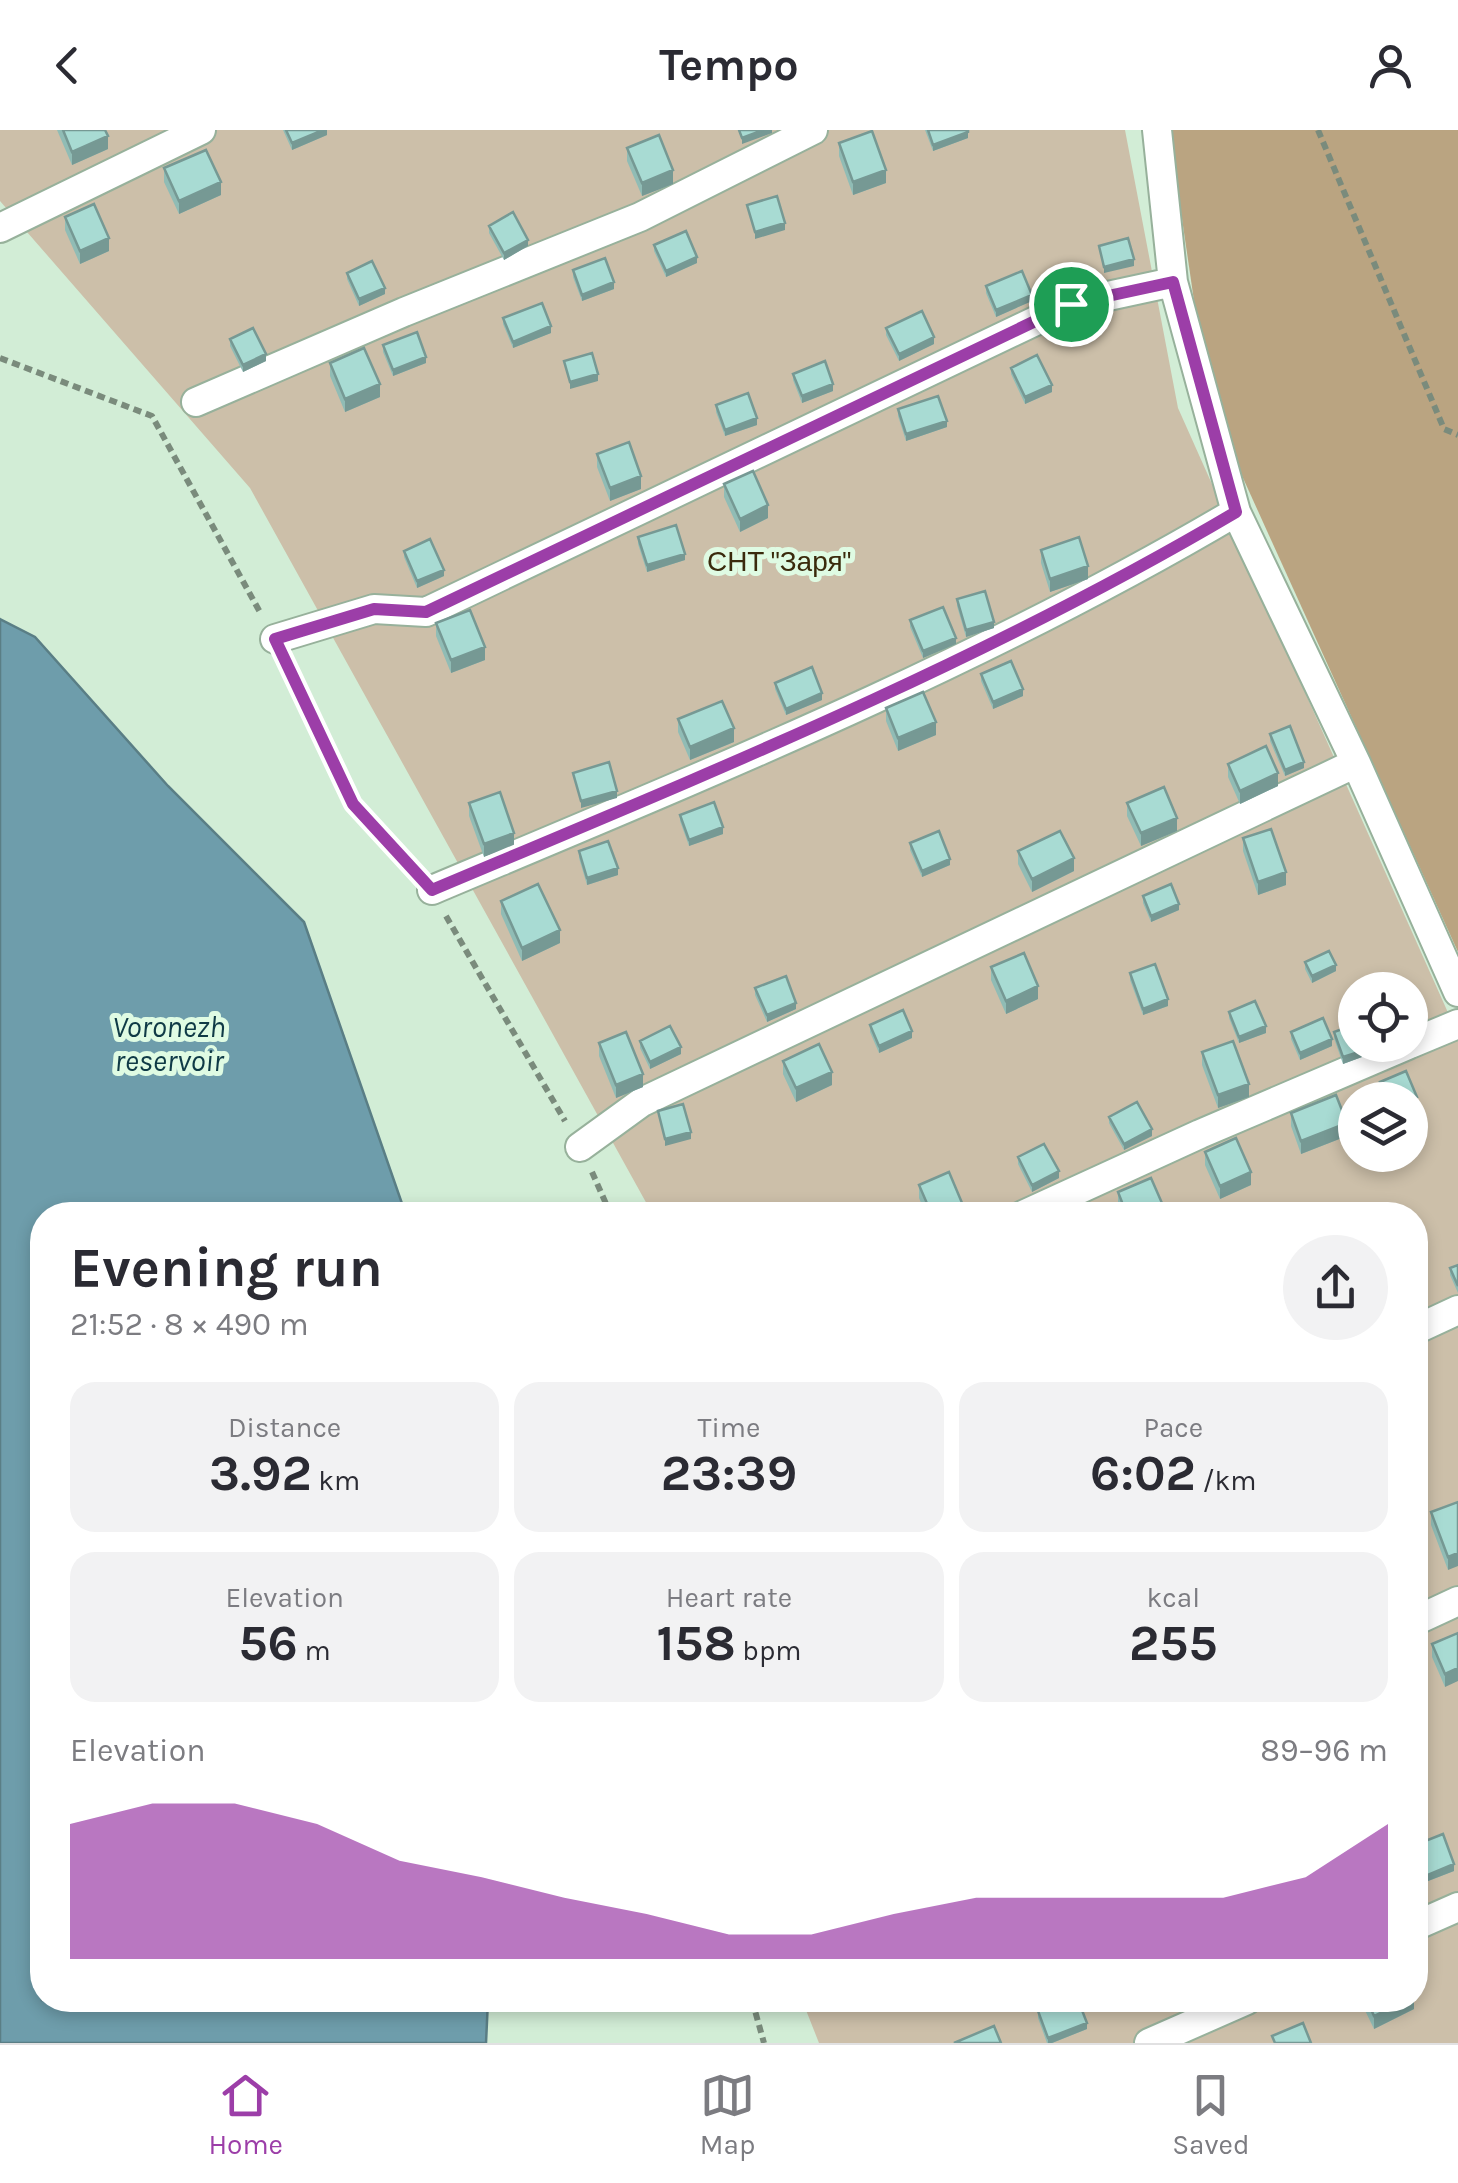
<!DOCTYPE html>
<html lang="en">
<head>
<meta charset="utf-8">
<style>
	:root { --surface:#fff; --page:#f2f2f3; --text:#2b2b33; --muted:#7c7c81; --line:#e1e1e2; --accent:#9c3ea8 }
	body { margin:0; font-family:Karla,sans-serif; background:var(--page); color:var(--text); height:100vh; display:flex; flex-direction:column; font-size:38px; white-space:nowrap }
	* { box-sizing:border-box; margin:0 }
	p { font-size:32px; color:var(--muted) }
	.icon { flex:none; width:55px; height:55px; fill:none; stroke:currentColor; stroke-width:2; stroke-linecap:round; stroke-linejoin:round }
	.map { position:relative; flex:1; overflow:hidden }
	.panel { position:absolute; left:30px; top:1072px; width:1398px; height:810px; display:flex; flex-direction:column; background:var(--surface); border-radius:40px; box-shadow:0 5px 15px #0003 }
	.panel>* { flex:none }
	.buttons { position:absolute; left:1338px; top:842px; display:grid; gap:20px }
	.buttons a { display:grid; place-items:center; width:90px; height:90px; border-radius:50%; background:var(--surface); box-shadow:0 5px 15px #0003; font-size:50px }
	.pin { position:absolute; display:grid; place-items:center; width:85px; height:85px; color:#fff; margin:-42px; border:5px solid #fff; border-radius:50%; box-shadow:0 2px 10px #0007 }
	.round { display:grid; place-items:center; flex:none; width:105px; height:105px; border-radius:52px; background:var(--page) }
	.summary { display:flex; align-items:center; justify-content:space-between; height:170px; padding:0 40px }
	h1 { font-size:55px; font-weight:700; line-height:75px }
	.figures { display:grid; grid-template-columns:repeat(3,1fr); gap:15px; height:170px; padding:10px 40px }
	.figures div { display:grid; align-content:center; border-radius:25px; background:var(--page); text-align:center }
	.figures b { font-size:50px; font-weight:700 }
	.figures small { font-size:28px; font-weight:400 }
	.figures p { font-size:28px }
	.chart { height:280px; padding:20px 40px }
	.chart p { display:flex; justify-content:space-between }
	.chart svg { width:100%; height:180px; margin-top:10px; fill:var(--accent); opacity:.7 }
	header { display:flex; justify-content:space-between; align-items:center; height:130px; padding:0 40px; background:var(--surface); font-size:45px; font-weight:700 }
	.dock { display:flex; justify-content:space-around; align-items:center; height:140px; border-top:2px solid var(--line); background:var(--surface); font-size:28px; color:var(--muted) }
	.dock a { display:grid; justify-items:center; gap:5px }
	.dock .selected { color:var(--accent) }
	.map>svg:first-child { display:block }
	.green { fill:#ccbfa9; fill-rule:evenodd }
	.forest { fill:#baa481 }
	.water { fill:#6e9dab; stroke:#5a7e85; stroke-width:2.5 }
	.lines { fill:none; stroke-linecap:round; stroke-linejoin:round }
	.street-casing { stroke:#97b19b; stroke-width:32 }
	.path { stroke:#7a8b7c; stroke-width:6; stroke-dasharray:8 5; stroke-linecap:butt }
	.street { stroke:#fff; stroke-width:28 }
	.wall { fill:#90bcb5 }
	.shaded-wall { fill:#769994 }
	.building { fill:#a8dbd3; stroke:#769994; stroke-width:2.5 }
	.route-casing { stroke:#fff; stroke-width:20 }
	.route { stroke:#9c3ea8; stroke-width:12 }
	.labels { text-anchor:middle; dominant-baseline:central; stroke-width:10; stroke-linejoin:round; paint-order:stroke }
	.park-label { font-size:28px; fill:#3a2a0c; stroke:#dffbe3 }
	.water-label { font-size:30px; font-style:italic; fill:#0f3a46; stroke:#dffbe3 }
</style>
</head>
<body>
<header><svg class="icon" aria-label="back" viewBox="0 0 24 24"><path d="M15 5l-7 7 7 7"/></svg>Tempo<svg class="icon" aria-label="person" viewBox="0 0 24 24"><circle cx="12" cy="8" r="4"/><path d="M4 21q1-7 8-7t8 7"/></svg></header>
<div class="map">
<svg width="1458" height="1913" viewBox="0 0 1458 1913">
	<rect width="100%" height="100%" fill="#d2edd6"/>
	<path class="green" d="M0 0H1125L1178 278 1458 905V1913H819L802 1870H1415V1085H653L250 358 0 71ZM1355 860H1410V915H1355ZM1355 970H1410V1025H1355Z"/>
	<path class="forest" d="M1169 0H1458V822L1209 273Z"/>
	<path class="water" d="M0 489 35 507 168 656 304 792 406 1085H42V1870H488L486 1913H0Z"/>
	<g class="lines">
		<defs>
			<path id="street" d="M1157 0 1173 152 1236 382 1356 633 1458 862
				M0 98 201 0
				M196 272 404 182 640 87 813 0
				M275 509 374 479 426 482 1071 174 1173 152
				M432 760C705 645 981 533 1236 382
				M1410 914 1458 894
				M580 1017 642 972 1356 633
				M1023 1085 1200 1004 1408 915
				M1415 1200 1458 1180
				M1415 1491 1458 1471
				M1415 1796 1458 1777
				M1149 1913 1247 1870"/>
		</defs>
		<use href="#street" class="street-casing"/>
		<path class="path" d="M1318 0 1444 299 1458 305
			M0 228 152 286 261 484
			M287 535 353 674 413 740
			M446 786 565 991
			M592 1042 611 1085
			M752 1870 764 1913"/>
		<use href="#street" class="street"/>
	</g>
	<path class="wall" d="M57 0H105L108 19 72 35Z
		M283 0H327V5L292 20Z
		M925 0H968V8L933 21Z
		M839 13 886 53 853 65 839 26Z
		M627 18 673 54 642 66 627 31Z
		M164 38 221 65 179 84 164 52Z
		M65 87 109 121 80 134 65 100Z
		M489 96 528 116 504 130 489 103Z
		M654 115 697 133 666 147 654 121Z
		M573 140 614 159 582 171 573 147Z
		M347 143 385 164 359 176 347 149Z
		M986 156 1032 171 996 187 986 163Z
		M503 188 551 203 513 218 503 194Z
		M886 198 934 214 899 231 886 205Z
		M230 209 266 231 243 242 230 216Z
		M383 215 426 233 393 246 383 222Z
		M330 233 380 267 345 282 330 246Z
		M1011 238 1052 262 1025 274 1011 244Z
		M793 244 833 261 802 273 793 250Z
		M716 275 757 295 725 306 716 282Z
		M898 279 947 297 906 311 898 286Z
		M597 324 641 359 610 371 597 337Z
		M724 354 768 388 740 402 724 367Z
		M638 407 685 430 647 442 638 414Z
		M1041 420 1088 449 1050 462 1041 433Z
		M404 421 444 446 417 458 404 427Z
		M957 469 994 498 966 507 957 476Z
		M910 490 956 514 923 528 910 497Z
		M436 493 485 530 451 543 436 506Z
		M981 544 1023 566 993 579 981 551Z
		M775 553 822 570 786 585 775 559Z
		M886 578 936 605 898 621 886 591Z
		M678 589 734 612 690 630 678 602Z
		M1270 604 1304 638 1285 646 1270 611Z
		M1228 634 1278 656 1240 674 1228 647Z
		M469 673 514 716 484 727 469 686Z
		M1127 673 1177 701 1141 716 1127 686Z
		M680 685 723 704 689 716 680 691Z
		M1243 708 1286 755 1258 765 1243 721Z
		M910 713 950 735 922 747 910 720Z
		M579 721 618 745 587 755 579 728Z
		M1018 721 1074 741 1032 762 1018 734Z
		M1143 766 1179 780 1151 792 1143 773Z
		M501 771 560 813 522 831 501 784Z
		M1305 832 1336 841 1312 853 1305 839Z
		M991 837 1038 869 1006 884 991 850Z
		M1130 843 1168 876 1143 885 1130 850Z
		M755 858 796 879 767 892 755 865Z
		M1229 882 1266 903 1239 913 1229 888Z
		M870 895 912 908 879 923 870 902Z
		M1291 902 1332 916 1300 930 1291 909Z
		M1334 902 1362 927 1343 934 1334 908Z
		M640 911 681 924 650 939 640 918Z
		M599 913 643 957 616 968 599 926Z
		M1202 922 1249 967 1218 978 1202 935Z
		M783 931 832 955 796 972 783 944Z
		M1291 983 1347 1006 1301 1024 1291 996Z
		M1109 987 1152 1006 1124 1020 1109 993Z
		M1205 1022 1251 1055 1220 1069 1205 1035Z
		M1018 1027 1059 1048 1032 1062 1018 1034Z
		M919 1055 965 1085H926L919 1068Z
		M1118 1062 1165 1085H1122L1118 1075Z
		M1458 1135V1163L1450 1145V1138Z
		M1458 1372 1448 1440 1431 1395V1382Z
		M1458 1503 1445 1557 1432 1527V1514Z
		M1415 1715 1454 1741 1423 1753 1415 1734Z
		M1360 1870H1414V1879L1374 1899Z
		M1038 1881 1087 1899 1052 1913H1047L1038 1888Z"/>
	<path class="shaded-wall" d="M323 0H327V5L292 20V13Z
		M763 0H772V3L742 14V8Z
		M968 2V8L933 21V15Z
		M108 6V19L72 35V22Z
		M673 40V54L642 66V53Z
		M886 40V53L853 65V52Z
		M221 52V65L179 84V71Z
		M785 93V100L755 109V102Z
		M109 108V121L80 134V121Z
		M528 110V116L504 130V123Z
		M697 127V133L666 147V141Z
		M1134 129V136L1104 143V137Z
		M614 152V159L582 171V165Z
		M385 158V164L359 176V169Z
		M1032 165V171L996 187V180Z
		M551 196V203L513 218V212Z
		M934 207V214L899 231V224Z
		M266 224V231L243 242V235Z
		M426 227V233L393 246V240Z
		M598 244V251L570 259V252Z
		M380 254V267L345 282V269Z
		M833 254V261L802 273V266Z
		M1052 255V262L1025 274V267Z
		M757 288V295L725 306V300Z
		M947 291V297L906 311V304Z
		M641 346V359L610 371V358Z
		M768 375V388L740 402V389Z
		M685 424V430L647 442V435Z
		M1088 436V449L1050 462V449Z
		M444 440V446L417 458V451Z
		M994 492V498L966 507V500Z
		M956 508V514L923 528V521Z
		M485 517V530L451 543V530Z
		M1023 559V566L993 579V572Z
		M822 563V570L786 585V579Z
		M936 592V605L898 621V608Z
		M734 598V612L690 630V617Z
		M1304 632V638L1285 646V640Z
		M1278 643V656L1240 674V661Z
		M617 661V668L581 678V671Z
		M1177 688V701L1141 716V703Z
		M723 697V704L689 716V710Z
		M514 703V716L484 727V714Z
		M1074 728V741L1032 762V749Z
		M950 729V735L922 747V741Z
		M618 738V745L587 755V748Z
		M1286 742V755L1258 765V752Z
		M1179 774V780L1151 792V786Z
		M560 800V813L522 831V818Z
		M1336 835V841L1312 853V846Z
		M1038 856V869L1006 884V871Z
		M1168 869V876L1143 885V879Z
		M796 873V879L767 892V885Z
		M1266 896V903L1239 913V907Z
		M912 901V908L879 923V916Z
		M1332 909V916L1300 930V923Z
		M681 917V924L650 939V932Z
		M1362 921V927L1343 934V927Z
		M832 942V955L796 972V958Z
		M643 944V957L616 968V955Z
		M1249 954V967L1218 978V965Z
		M1417 967V973L1410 977V970Z
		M1347 993V1006L1301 1024V1011Z
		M1152 999V1006L1124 1020V1014Z
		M691 1002V1009L665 1016V1009Z
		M1059 1041V1048L1032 1062V1055Z
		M1251 1042V1055L1220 1069V1056Z
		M1422 1281V1294L1415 1297V1284Z
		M1458 1423V1436L1448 1440V1427Z
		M1458 1538V1551L1445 1557V1544Z
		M1454 1734V1741L1423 1753V1747Z
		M1406 1870H1414V1879L1374 1899V1886Z
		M1087 1893V1899L1052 1913H1048V1908Z"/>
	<path class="building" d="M63 0H105L108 6 72 22Z
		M286 0H323L292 13Z
		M739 0H763L742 8Z
		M928 0H968V2L933 15Z
		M872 1 886 40 853 52 839 13Z
		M659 5 673 40 642 53 627 18Z
		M206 20 221 52 179 71 164 38Z
		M777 66 785 93 755 102 747 75Z
		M94 74 109 108 80 121 65 87Z
		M513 82 528 110 504 123 489 96Z
		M686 101 697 127 666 141 654 115Z
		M1128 108 1134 129 1104 137 1099 116Z
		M605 128 614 152 582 165 573 140Z
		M372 131 385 158 359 169 347 143Z
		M1022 141 1032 165 996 180 986 156Z
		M542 173 551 196 513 212 503 188Z
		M922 181 934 207 899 224 886 198Z
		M253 198 266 224 243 235 230 209Z
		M417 202 426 227 393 240 383 215Z
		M364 218 380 254 345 269 330 233Z
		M592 223 598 244 570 252 564 231Z
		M1037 225 1052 255 1025 267 1011 238Z
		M825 231 833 254 802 266 793 244Z
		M748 263 757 288 725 300 716 275Z
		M938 266 947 291 906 304 898 279Z
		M629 312 641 346 610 358 597 324Z
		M753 341 768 375 740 389 724 354Z
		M676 395 685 424 647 435 638 407Z
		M1079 407 1088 436 1050 449 1041 420Z
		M430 409 444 440 417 451 404 421Z
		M985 461 994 492 966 500 957 469Z
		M943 477 956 508 923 521 910 490Z
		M470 480 485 517 451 530 436 493Z
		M1011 531 1023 559 993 572 981 544Z
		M812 537 822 563 786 579 775 553Z
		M923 562 936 592 898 608 886 578Z
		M722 571 734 598 690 617 678 589Z
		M1290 596 1304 632 1285 640 1270 604Z
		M1266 616 1278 643 1240 661 1228 634Z
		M609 632 617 661 581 671 573 643Z
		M1164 657 1177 688 1141 703 1127 673Z
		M500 662 514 703 484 714 469 673Z
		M714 672 723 697 689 710 680 685Z
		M1271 699 1286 742 1258 752 1243 708Z
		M939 701 950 729 922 741 910 713Z
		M1060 701 1074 728 1032 749 1018 721Z
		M608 711 618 738 587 748 579 721Z
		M538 754 560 800 522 818 501 771Z
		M1171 754 1179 774 1151 786 1143 766Z
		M1329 821 1336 835 1312 846 1305 832Z
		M1024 823 1038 856 1006 871 991 837Z
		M1155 834 1168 869 1143 879 1130 843Z
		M786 846 796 873 767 885 755 858Z
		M1255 871 1266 896 1239 907 1229 882Z
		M903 880 912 901 879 916 870 895Z
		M1323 888 1332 909 1300 923 1291 902Z
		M1353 895 1355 900V915H1360L1362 921 1343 927 1334 902Z
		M670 896 681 917 650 932 640 911Z
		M626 902 643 944 616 955 599 913Z
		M1233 911 1249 954 1218 965 1202 922Z
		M819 914 832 942 796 958 783 931Z
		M1406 941 1417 967 1410 970H1388L1380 952Z
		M1336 965 1347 993 1301 1011 1291 983Z
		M1137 972 1152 999 1124 1014 1109 987Z
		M683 974 691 1002 665 1009 658 981Z
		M1236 1008 1251 1042 1220 1056 1205 1022Z
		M1044 1014 1059 1041 1032 1055 1018 1027Z
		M949 1042 965 1080 952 1085H932L919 1055Z
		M1151 1048 1165 1080 1153 1085H1127L1118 1062Z
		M1458 1135V1156L1450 1138Z
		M1415 1262 1422 1281 1415 1284Z
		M1458 1372V1423L1448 1427 1431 1382Z
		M1458 1503V1538L1445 1544 1432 1514Z
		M1443 1704 1454 1734 1423 1747 1415 1727V1715Z
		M1067 1870H1078L1087 1893 1048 1908 1038 1881Z
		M1367 1870H1406L1374 1886Z
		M1303 1893 1311 1913H1275L1272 1906Z
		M994 1896 1001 1913H954Z"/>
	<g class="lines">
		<defs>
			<path id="route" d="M1173 152 1236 382C981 533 705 645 432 760L353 674 275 509 374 479 426 482 1071 174Z"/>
		</defs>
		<use href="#route" class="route-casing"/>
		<use href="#route" class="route"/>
	</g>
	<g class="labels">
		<g class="park-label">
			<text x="779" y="431">СНТ "Заря"</text>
		</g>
		<g class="water-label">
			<text x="169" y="897">Voronezh<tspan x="169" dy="34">reservoir</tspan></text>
		</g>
	</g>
</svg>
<div class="buttons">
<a><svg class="icon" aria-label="locate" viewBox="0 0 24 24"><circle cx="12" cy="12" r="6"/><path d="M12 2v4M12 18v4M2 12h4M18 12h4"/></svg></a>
<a><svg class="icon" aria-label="layers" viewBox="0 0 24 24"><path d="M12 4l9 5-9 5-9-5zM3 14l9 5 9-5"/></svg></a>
</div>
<div class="pin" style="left:1071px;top:174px;background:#1e9e55"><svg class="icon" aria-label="arrive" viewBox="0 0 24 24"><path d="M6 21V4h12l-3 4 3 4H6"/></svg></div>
<section class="panel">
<div class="summary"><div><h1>Evening run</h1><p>21:52 · 8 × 490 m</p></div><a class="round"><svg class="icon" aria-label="share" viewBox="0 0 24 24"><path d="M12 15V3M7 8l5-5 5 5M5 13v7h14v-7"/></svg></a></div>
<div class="figures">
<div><p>Distance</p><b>3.92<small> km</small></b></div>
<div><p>Time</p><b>23:39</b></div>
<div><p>Pace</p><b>6:02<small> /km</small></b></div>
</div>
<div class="figures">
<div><p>Elevation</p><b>56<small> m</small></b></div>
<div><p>Heart rate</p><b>158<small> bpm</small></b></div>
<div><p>kcal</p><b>255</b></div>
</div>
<div class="chart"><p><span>Elevation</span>89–96 m</p>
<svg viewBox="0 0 160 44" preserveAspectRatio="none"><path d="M0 44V11L10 6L20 6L30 11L40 20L50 24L60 29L70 33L80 38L90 38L100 33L110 29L120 29L130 29L140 29L150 24L160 11V44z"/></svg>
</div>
</section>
</div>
<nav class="dock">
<a class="selected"><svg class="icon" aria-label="home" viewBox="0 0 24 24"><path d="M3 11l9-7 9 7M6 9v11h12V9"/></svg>Home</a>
<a><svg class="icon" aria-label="map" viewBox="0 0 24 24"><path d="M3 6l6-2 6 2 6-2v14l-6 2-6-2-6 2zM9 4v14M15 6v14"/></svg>Map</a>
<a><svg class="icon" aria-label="saved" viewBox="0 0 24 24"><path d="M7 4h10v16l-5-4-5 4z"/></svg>Saved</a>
</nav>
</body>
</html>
